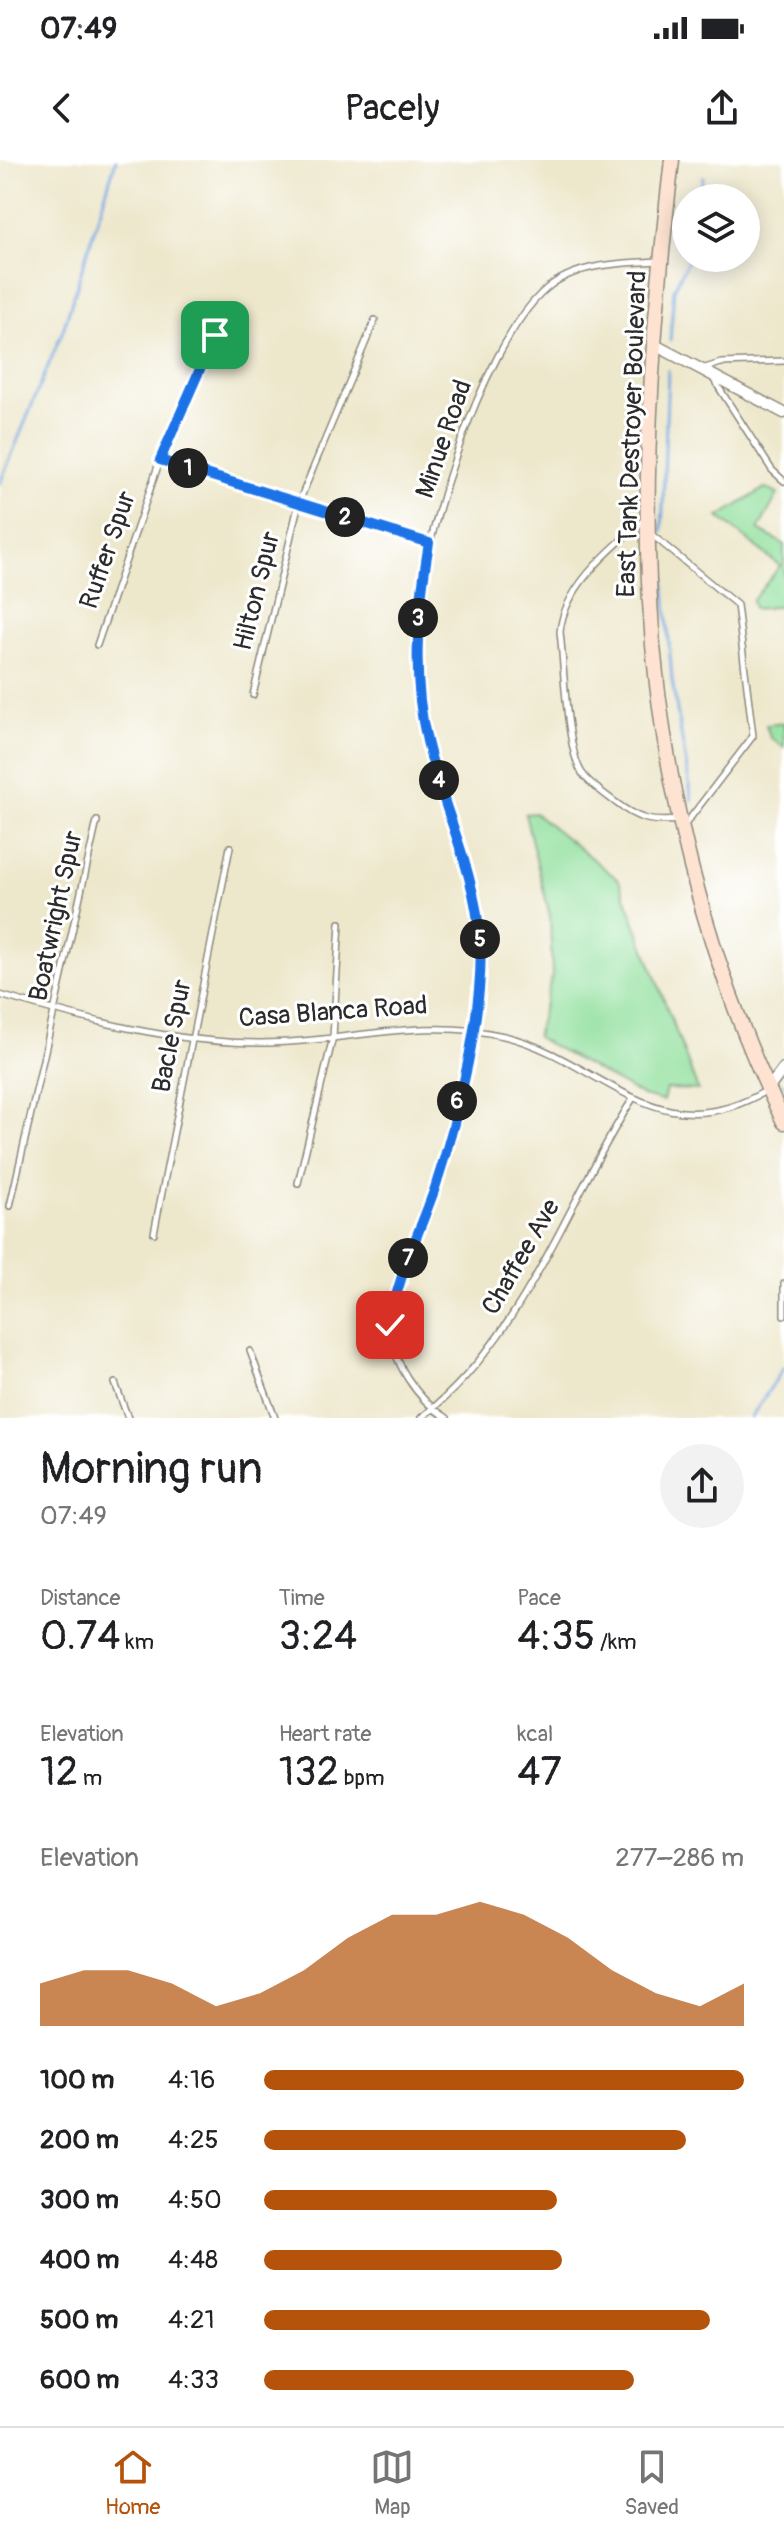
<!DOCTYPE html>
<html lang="en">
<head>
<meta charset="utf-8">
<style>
	:root { --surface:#fff; --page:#f2f2f2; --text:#202124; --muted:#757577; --line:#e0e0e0; --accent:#b45309 }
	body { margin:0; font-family:Pangolin,sans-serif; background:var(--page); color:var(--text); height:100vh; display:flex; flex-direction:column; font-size:30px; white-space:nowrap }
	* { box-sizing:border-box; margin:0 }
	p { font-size:26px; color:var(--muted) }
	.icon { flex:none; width:44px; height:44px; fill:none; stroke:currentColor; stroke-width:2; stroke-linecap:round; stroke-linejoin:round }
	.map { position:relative; height:1258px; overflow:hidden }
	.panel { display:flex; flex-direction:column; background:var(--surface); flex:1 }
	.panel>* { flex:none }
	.buttons { position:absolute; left:672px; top:24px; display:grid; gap:16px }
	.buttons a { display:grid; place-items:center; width:88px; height:88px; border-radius:50%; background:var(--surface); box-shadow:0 4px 20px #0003; font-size:40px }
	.pin { position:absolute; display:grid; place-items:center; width:68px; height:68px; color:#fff; margin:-34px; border-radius:16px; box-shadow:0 4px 12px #0006 }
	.km { position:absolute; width:40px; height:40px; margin:-20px; border-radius:50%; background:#222; color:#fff; font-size:22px; line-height:40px; text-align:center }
	.round { display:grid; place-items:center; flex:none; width:84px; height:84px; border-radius:42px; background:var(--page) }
	.head { display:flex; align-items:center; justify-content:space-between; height:136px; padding:0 40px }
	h1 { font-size:44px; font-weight:600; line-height:60px }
	.stats { display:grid; grid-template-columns:repeat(3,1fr); gap:12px; height:136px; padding:8px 40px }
	.stats div { display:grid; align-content:center }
	.stats b { font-size:40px; font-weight:600 }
	.stats small { font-size:22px; font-weight:400 }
	.stats p { font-size:22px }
	.chart { height:224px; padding:16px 40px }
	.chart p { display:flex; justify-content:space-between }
	.chart svg { width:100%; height:144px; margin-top:8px; fill:var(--accent); opacity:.7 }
	ul { padding:0 40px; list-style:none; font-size:26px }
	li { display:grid; grid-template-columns:128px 96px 1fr; align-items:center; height:60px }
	li i { height:20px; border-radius:10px; background:var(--accent) }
	.status { display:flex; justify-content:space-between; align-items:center; height:56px; padding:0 40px; background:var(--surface); direction:ltr }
	.status svg { height:22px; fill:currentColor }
	header { display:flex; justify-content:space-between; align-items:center; height:104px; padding:0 40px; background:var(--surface); font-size:36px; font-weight:600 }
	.tabs { display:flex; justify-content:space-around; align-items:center; height:112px; border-top:2px solid var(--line); background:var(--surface); font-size:22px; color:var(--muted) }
	.tabs a { display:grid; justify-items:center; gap:4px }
	.tabs .selected { color:var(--accent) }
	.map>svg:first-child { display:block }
	.green { fill:#92e09e; stroke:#5e8664; stroke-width:2 }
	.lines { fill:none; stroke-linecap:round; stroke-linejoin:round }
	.stream { stroke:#72a6df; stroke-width:3 }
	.lane-casing { stroke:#8c897b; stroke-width:8 }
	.street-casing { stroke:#8c897b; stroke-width:13 }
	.secondary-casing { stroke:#8c897b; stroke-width:17 }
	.lane { stroke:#fff; stroke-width:5 }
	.street { stroke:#fff; stroke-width:10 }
	.secondary { stroke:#fee3d2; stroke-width:14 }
	.route-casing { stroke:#fff; stroke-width:16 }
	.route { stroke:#1a73e8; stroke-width:10 }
	.labels { text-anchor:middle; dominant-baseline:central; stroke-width:6; stroke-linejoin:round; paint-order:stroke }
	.street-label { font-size:26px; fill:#2b2b2b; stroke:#fff }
</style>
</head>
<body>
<div class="status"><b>07:49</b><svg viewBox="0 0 49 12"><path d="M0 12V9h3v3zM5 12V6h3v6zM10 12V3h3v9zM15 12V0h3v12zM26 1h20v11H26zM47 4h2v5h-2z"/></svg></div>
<header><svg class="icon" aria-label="back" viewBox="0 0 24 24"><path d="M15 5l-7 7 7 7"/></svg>Pacely<svg class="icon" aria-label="share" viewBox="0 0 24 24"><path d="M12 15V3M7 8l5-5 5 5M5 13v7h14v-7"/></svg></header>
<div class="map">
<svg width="784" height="1258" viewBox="0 0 784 1258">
	<rect width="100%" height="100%" fill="#fff"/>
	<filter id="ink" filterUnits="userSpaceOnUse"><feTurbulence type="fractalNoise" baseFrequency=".0125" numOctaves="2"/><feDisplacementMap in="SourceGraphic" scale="16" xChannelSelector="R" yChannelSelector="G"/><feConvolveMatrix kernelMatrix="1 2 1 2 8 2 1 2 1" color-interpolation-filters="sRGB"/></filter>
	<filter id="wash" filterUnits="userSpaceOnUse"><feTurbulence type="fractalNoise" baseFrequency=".006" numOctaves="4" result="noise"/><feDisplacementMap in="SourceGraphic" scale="32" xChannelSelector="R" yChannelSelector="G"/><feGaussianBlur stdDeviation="1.8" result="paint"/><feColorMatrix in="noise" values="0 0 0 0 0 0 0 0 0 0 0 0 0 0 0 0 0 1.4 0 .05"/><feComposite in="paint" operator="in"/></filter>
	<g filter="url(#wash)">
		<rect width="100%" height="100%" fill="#ede7cb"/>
		<path class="green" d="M765 328 778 334 758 370 784 384V446L754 449 752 441 780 406 719 357Z
			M784 563V588L770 577 766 565Z
			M535 653 619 720 698 930 666 929 663 941 643 936 536 877 552 815 550 756 525 654Z"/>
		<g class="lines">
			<path class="stream" d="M700 38 703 17
				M670 181 674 129 689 98
				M0 323 63 170 116 0
				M662 372 668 210
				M662 392 672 520 692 640
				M783 923 784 925
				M751 1258 784 1207"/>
		</g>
	</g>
	<g filter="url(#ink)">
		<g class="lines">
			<defs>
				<path id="lane" d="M702 209 721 203 784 201
					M714 220 772 310 784 321
					M160 300 429 383
					M645 359C612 388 564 426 560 472 564 504 566 589 582 613 590 625 604 633 615 642 637 659 651 663 678 660
					M651 374 737 445 753 576 684 666
					M97 485 160 300 215 175
					M253 535 299 342 375 160
					M0 835C86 860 172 883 262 883 344 883 421 856 504 876 601 899 658 996 767 930
					M298 1023 333 877 340 763
					M10 1046 97 661
					M154 1073 230 687
					M784 1124V1155
					M250 1191 275 1258
					M115 1223 128 1258
					M421 1258C525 1177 564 1046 632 940
					M447 1258C417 1240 391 1201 390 1165 389 1118 420 1071 435 1027 456 966 475 885 479 820 486 729 440 661 426 576 421 546 416 514 416 484 414 399 481 185 546 129 576 103 622 103 660 101"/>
				<path id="street" d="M655 185 784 253
					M768 929 784 908"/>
				<path id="secondary" d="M672 0C655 145 642 296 650 442 659 615 707 806 784 962"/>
			</defs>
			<use href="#lane" class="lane-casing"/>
			<use href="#street" class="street-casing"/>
			<use href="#secondary" class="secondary-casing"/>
			<use href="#lane" class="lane"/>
			<use href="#street" class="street"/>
			<use href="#secondary" class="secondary"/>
		</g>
	</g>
	<g class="lines" filter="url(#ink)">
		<defs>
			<path id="route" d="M215 175 160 300 429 383C418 449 411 514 427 581 442 647 475 710 480 779 485 848 457 961 435 1028 419 1074 397 1117 390 1165"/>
		</defs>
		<use href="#route" class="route-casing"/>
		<use href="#route" class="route"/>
	</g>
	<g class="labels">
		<g class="street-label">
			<text transform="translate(632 274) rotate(-88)">East Tank Destroyer Boulevard</text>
			<text transform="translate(444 279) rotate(-71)">Minue Road</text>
			<text transform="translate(108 390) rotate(-71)">Ruffer Spur</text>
			<text transform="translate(257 431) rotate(-76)">Hilton Spur</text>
			<text transform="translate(56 756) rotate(-78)">Boatwright Spur</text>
			<text transform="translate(333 852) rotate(-4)">Casa Blanca Road</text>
			<text transform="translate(172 876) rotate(-79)">Bacle Spur</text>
			<text transform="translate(521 1097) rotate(-60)">Chaffee Ave</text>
		</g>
	</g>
</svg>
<div class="buttons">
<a><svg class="icon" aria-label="layers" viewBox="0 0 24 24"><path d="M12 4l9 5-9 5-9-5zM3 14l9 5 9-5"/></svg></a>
</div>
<div class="pin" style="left:215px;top:175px;background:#1e9e55"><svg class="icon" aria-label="arrive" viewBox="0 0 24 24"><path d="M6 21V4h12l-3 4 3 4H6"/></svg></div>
<div class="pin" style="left:390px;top:1165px;background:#d93025"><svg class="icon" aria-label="check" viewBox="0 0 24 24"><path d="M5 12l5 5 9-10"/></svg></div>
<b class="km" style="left:188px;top:308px">1</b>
<b class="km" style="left:345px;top:357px">2</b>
<b class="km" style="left:418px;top:458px">3</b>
<b class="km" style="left:439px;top:620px">4</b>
<b class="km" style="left:480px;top:779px">5</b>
<b class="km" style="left:457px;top:941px">6</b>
<b class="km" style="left:408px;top:1098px">7</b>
</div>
<section class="panel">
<div class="head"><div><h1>Morning run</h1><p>07:49</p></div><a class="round"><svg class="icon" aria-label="share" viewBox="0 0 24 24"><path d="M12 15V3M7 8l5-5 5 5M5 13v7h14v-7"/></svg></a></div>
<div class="stats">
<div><p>Distance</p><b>0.74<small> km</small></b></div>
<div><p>Time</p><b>3:24</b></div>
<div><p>Pace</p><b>4:35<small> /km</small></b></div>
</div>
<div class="stats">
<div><p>Elevation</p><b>12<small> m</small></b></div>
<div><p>Heart rate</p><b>132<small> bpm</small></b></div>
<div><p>kcal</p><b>47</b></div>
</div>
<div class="chart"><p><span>Elevation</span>277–286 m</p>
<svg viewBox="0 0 160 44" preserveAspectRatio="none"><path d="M0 44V31L10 27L20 27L30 31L40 38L50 34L60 27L70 17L80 10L90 10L100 6L110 10L120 17L130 27L140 34L150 38L160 31V44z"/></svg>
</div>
<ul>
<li><b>100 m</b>4:16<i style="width:100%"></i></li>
<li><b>200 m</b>4:25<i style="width:88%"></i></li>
<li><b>300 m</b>4:50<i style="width:61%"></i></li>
<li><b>400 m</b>4:48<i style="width:62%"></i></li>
<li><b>500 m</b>4:21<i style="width:93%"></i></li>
<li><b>600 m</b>4:33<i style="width:77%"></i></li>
</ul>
</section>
<nav class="tabs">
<a class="selected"><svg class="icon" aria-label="home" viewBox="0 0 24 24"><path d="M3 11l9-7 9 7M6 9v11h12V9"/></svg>Home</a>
<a><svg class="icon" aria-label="map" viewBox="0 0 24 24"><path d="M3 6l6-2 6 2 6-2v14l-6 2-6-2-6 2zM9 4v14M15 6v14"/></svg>Map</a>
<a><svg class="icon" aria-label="saved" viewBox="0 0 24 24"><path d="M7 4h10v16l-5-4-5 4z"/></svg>Saved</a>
</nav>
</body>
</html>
